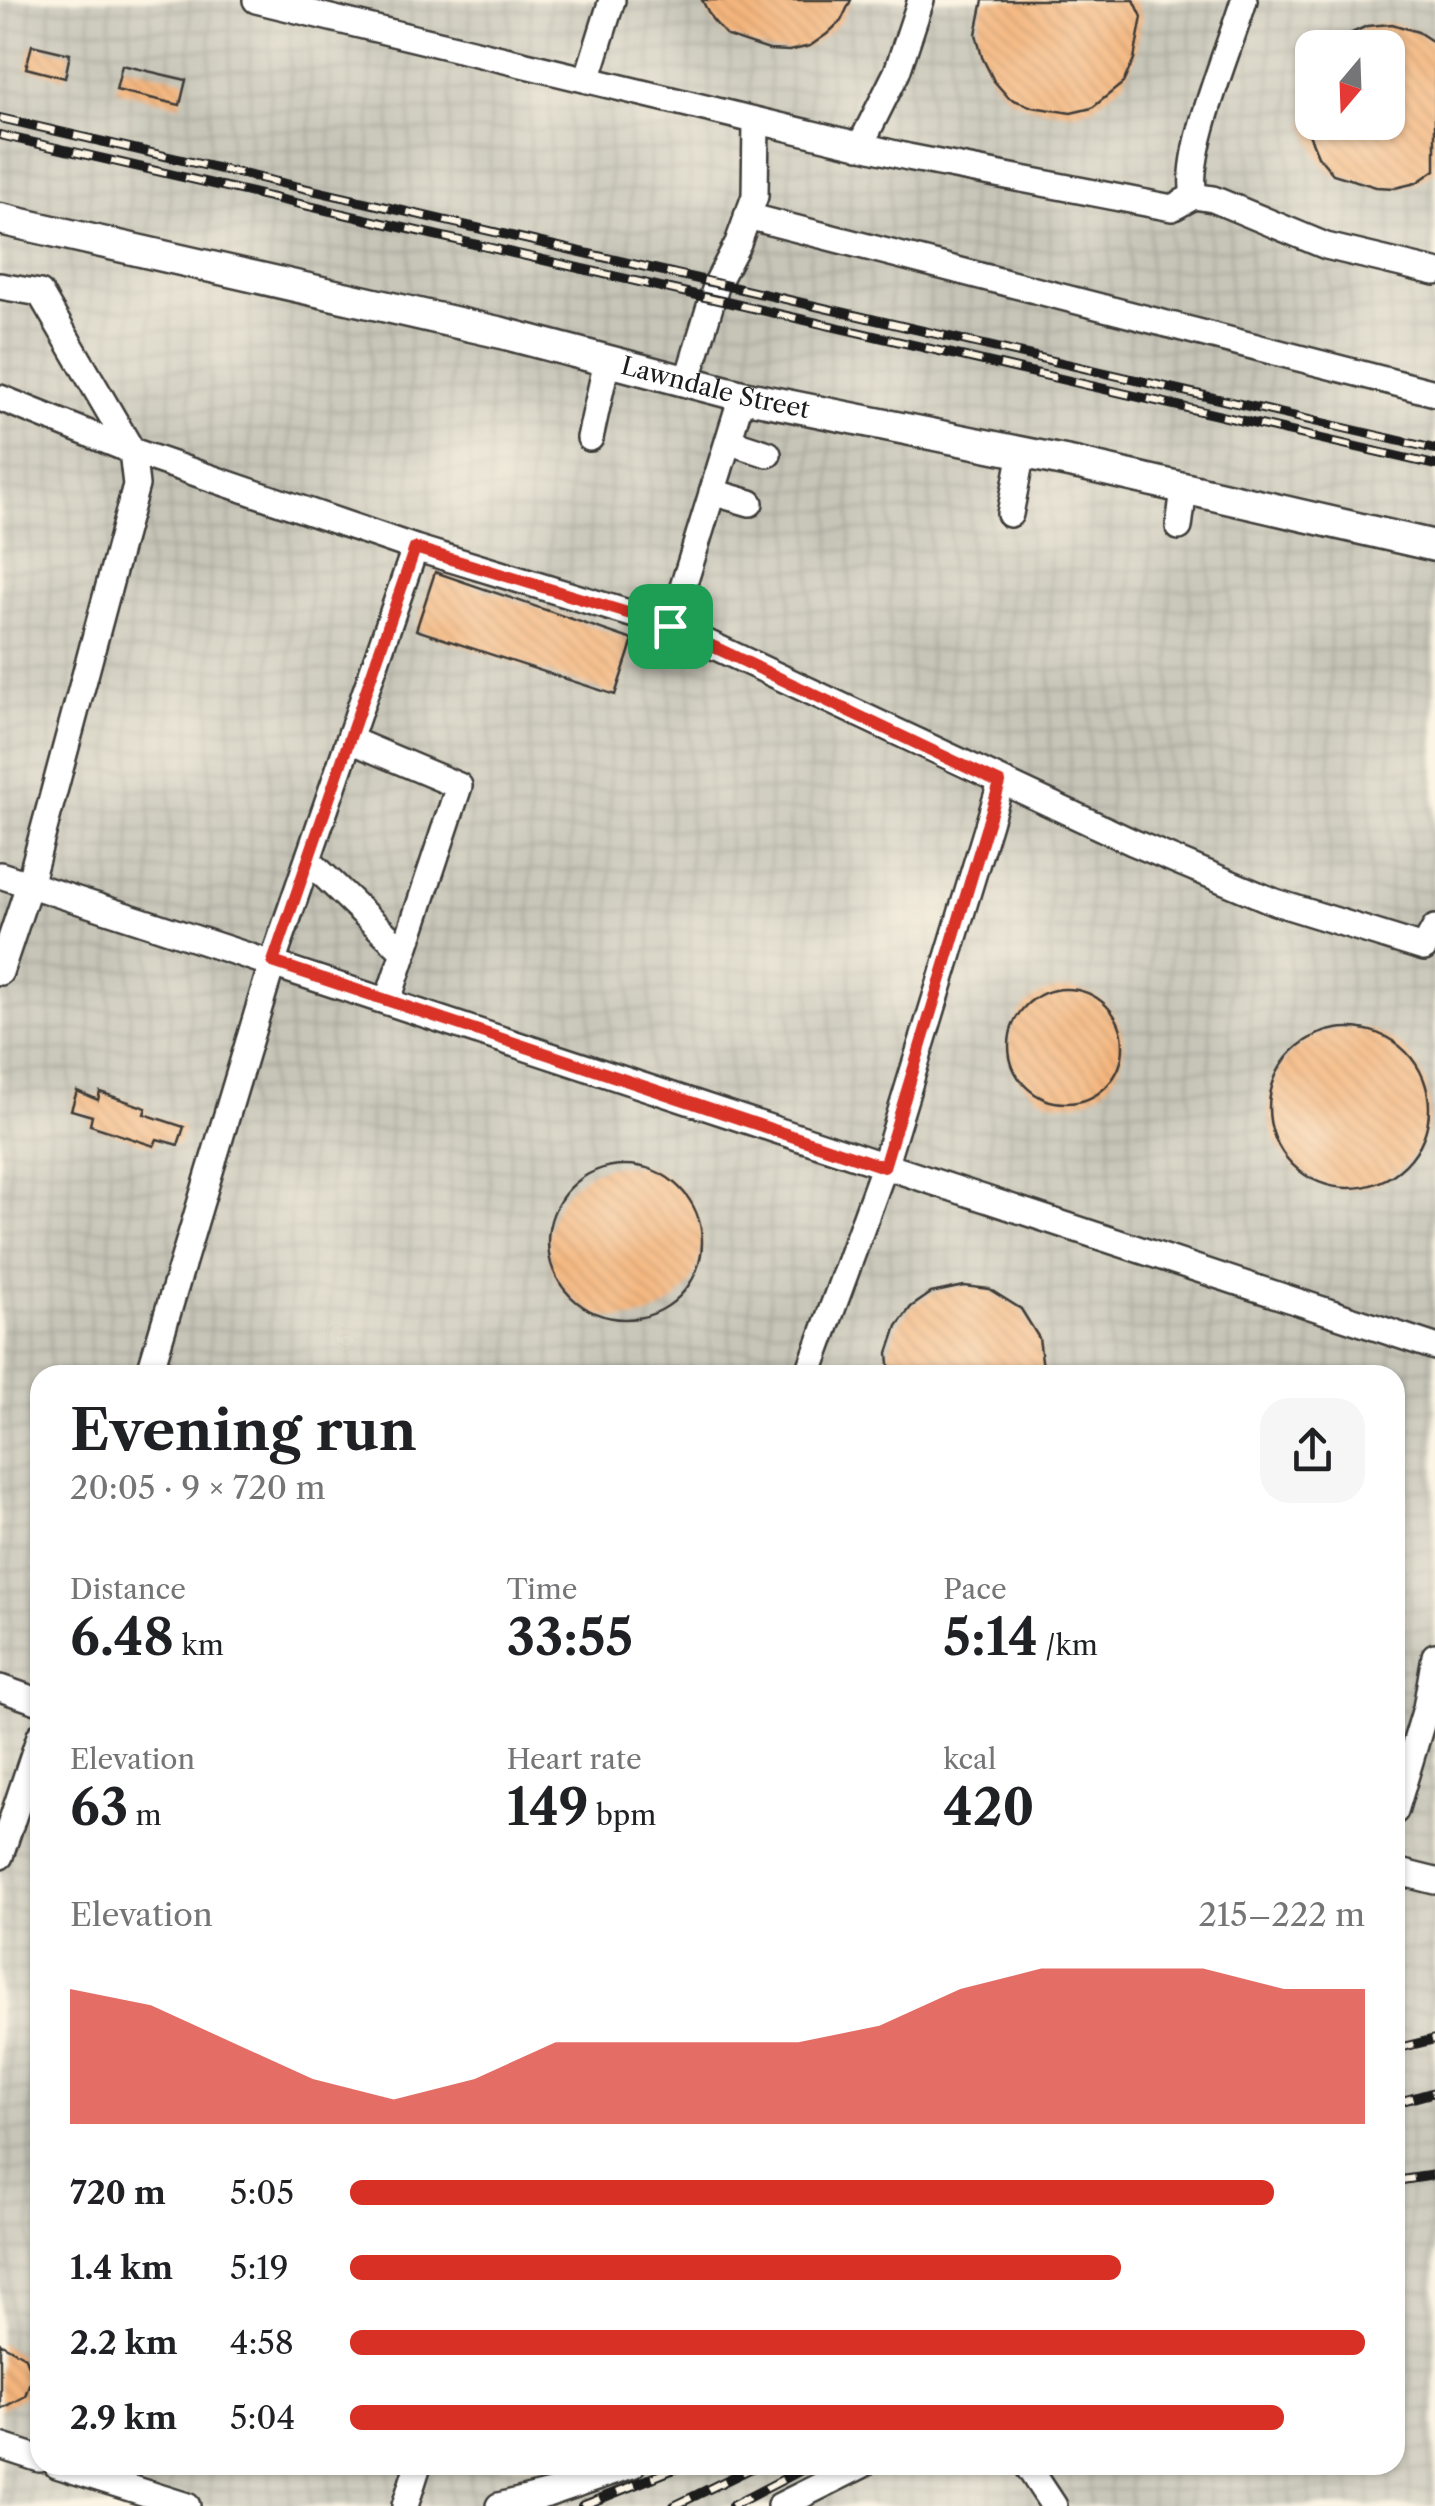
<!DOCTYPE html>
<html lang="en">
<head>
<meta charset="utf-8">
<style>
	:root { --surface:#fff; --page:#f6f6f6; --text:#202124; --muted:#757577; --accent:#d93025 }
	body { margin:0; font-family:"Libre Caslon Text",serif; background:var(--page); color:var(--text); height:100vh; display:flex; flex-direction:column; font-size:38px; white-space:nowrap }
	* { box-sizing:border-box; margin:0 }
	p { font-size:32px; color:var(--muted) }
	.icon { flex:none; width:55px; height:55px; fill:none; stroke:currentColor; stroke-width:2; stroke-linecap:round; stroke-linejoin:round }
	.map { position:relative; flex:1; overflow:hidden }
	.sheet { position:absolute; left:30px; top:1365px; width:1375px; height:1110px; display:flex; flex-direction:column; background:var(--surface); border-radius:30px; box-shadow:0 2px 8px #0004 }
	.sheet>* { flex:none }
	.needle { width:65px; rotate:199deg }
	.controls { position:absolute; left:1295px; top:30px; display:grid; gap:20px }
	.controls a { display:grid; place-items:center; width:110px; height:110px; border-radius:20px; background:var(--surface); box-shadow:0 2px 8px #0004; font-size:50px }
	.pin { position:absolute; display:grid; place-items:center; width:85px; height:85px; color:#fff; margin:-42px; border-radius:20px; box-shadow:0 5px 15px #0006 }
	.round { display:grid; place-items:center; flex:none; width:105px; height:105px; border-radius:30px; background:var(--page) }
	.head { display:flex; align-items:center; justify-content:space-between; height:170px; padding:0 40px }
	h1 { font-size:55px; font-weight:700; line-height:75px }
	.metrics { display:grid; grid-template-columns:repeat(3,1fr); gap:15px; height:170px; padding:10px 40px }
	.metrics div { display:grid; align-content:center }
	.metrics b { font-size:50px; font-weight:700 }
	.metrics small { font-size:28px; font-weight:400 }
	.metrics p { font-size:28px }
	.chart { height:280px; padding:20px 40px }
	.chart p { display:flex; justify-content:space-between }
	.chart svg { width:100%; height:180px; margin-top:10px; fill:var(--accent); opacity:.7 }
	ul { padding:0 40px; list-style:none; font-size:32px }
	li { display:grid; grid-template-columns:160px 120px 1fr; align-items:center; height:75px }
	li i { height:25px; border-radius:12px; background:var(--accent) }
	.map>svg:first-child { display:block }
	.industrial { fill:url(#industrial-grid); fill-rule:evenodd }
	.building { fill:url(#building-back-hatch) }
	.lines { fill:none; stroke-linecap:round; stroke-linejoin:round }
	.minor-casing { stroke:#3d3b37; stroke-width:30 }
	.major-casing { stroke:#3d3b37; stroke-width:35 }
	.minor { stroke:#fff; stroke-width:25 }
	.major { stroke:#fff; stroke-width:30 }
	.rail-casing { stroke:#1c1c1c; stroke-width:10 }
	.rail { stroke:#fcf5e5; stroke-width:6; stroke-dasharray:19; stroke-linecap:butt }
	.route-casing { stroke:#fff; stroke-width:20 }
	.route { stroke:#d93025; stroke-width:12 }
	.labels { text-anchor:middle; dominant-baseline:central; stroke-width:10; stroke-linejoin:round; paint-order:stroke }
	.street-label { font-size:25px; fill:#1c1c1c; stroke:#fcf5e5 }
</style>
</head>
<body>
<div class="map">
<svg width="1435" height="2506" viewBox="0 0 1435 2506">
	<defs>
		<pattern id="industrial-grid" width="8" height="8" patternUnits="userSpaceOnUse" patternTransform="scale(2.5)"><rect width="8" height="8" fill="#c6c5b8"/><path d="M0 4h8M4 0v8" fill="none" stroke="#aaa99e"/></pattern>
		<pattern id="building-back-hatch" width="6" height="6" patternUnits="userSpaceOnUse" patternTransform="scale(2.5)"><rect width="6" height="6" fill="#f4b57d"/><path d="M-1 5l2 2M0 0l6 6M5-1l2 2" fill="none" stroke="#d19b6b"/></pattern>
	</defs>
	<rect width="100%" height="100%" fill="#fcf5e5"/>
	<filter id="ink" filterUnits="userSpaceOnUse"><feTurbulence type="fractalNoise" baseFrequency=".01" numOctaves="2"/><feDisplacementMap in="SourceGraphic" scale="20" xChannelSelector="R" yChannelSelector="G"/><feConvolveMatrix kernelMatrix="1 2 1 2 8 2 1 2 1" color-interpolation-filters="sRGB"/></filter>
	<filter id="wash" filterUnits="userSpaceOnUse"><feTurbulence type="fractalNoise" baseFrequency=".0048" numOctaves="4" result="noise"/><feDisplacementMap in="SourceGraphic" scale="40" xChannelSelector="R" yChannelSelector="G"/><feGaussianBlur stdDeviation="2.25" result="paint"/><feColorMatrix in="noise" values="0 0 0 0 0 0 0 0 0 0 0 0 0 0 0 0 0 1.4 0 .05"/><feComposite in="paint" operator="in"/></filter>
	<g filter="url(#wash)">
		<rect width="100%" height="100%" fill="#f6ebd3"/>
		<path class="industrial" d="M0 0H1435V2506H0ZM1312 48H1388V122H1312ZM40 1375H1395V2465H40Z"/>
		<g id="blocks">
			<path class="building" d="M702 0H851L841 21 827 34 810 46 789 51 769 50 727 36 712 19Z
				M983 0H1134L1142 17 1134 59 1123 83 1092 108 1071 113 1032 107 1009 98 994 81 982 57 976 34Z
				M1392 24 1418 32 1435 43V170L1416 183 1395 188 1376 187 1333 174 1318 156 1304 122H1388V48H1319L1367 26Z
				M32 45 70 54 65 78 26 68Z
				M122 65 186 80 180 105 116 90Z
				M435 572 633 640 615 695 416 630Z
				M1009 1046a57 57 0 1 1 114 0a57 57 0 1 1-114 0Z
				M1269 1108a80 80 0 1 1 160 0a80 80 0 1 1-160 0Z
				M77 1091 98 1100 100 1092 146 1108 144 1114 184 1127 178 1145 157 1139 154 1146 90 1125 92 1116 71 1110Z
				M548 1242a77 77 0 1 1 154 0a77 77 0 1 1-154 0Z
				M964 1286 989 1289 1021 1309 1039 1338 1044 1375H890L888 1353 897 1326 911 1307 931 1293Z
				M0 2343 25 2357 32 2376 25 2396 0 2409Z"/>
		</g>
	</g>
	<g filter="url(#ink)">
		<use href="#blocks" fill-opacity="0" stroke="#3d3b37" stroke-width="2.5"/>
		<g class="lines">
			<defs>
				<path id="minor" d="M256 0 908 157 1172 208 1194 196 1213 199 1326 246 1435 272
					M587 80 612 0
					M860 146 897 72 921 0
					M1194 196C1184 152 1230 48 1244 0
					M747 216 1435 393
					M0 286 40 293 132 451 136 485 29 885 0 972
					M687 382 717 283 738 243 755 196 756 121
					M0 398 132 451 415 548 671 626 1132 842 1275 902 1424 948 1435 928
					M590 438 607 361
					M728 441 768 454
					M712 492 750 503
					M1010 514 1022 452
					M1179 527 1184 489
					M671 626 742 396
					M350 740 459 786 388 1000
					M308 860 404 952
					M0 875C479 1030 956 1191 1435 1347
					M149 1375 273 961 415 548
					M808 1375 884 1167 1001 783
					M0 1688 40 1702
					M1395 1811 1426 1708 1435 1656
					M0 1856 40 1736
					M1395 1871 1435 1881
					M0 2446 40 2459
					M57 2465 187 2506
					M1027 2465 1054 2506
					M405 2506 418 2465
					M499 2506 547 2494 632 2465
					M780 2506 862 2465"/>
				<g id="major">
					<path id="s1" d="M0 219 502 333 742 396 1079 464 1435 546"/>
				</g>
			</defs>
			<use href="#minor" class="minor-casing"/>
			<use href="#major" class="major-casing"/>
			<use href="#minor" class="minor"/>
			<use href="#major" class="major"/>
			<defs>
				<path id="rail" d="M0 118 1435 449
					M0 135 1435 465
					M1395 2049 1435 2039
					M1395 2103 1435 2092
					M1395 2181 1435 2175
					M582 2506 684 2465
					M674 2506 758 2465
					M732 2506 811 2465"/>
			</defs>
			<use href="#rail" class="rail-casing"/>
			<use href="#rail" class="rail"/>
		</g>
	</g>
	<g class="lines" filter="url(#ink)">
		<defs>
			<path id="route" d="M415 548 670 626 1000 783 884 1167 273 962Z"/>
		</defs>
		<use href="#route" class="route-casing"/>
		<use href="#route" class="route"/>
	</g>
	<g class="labels">
		<g class="street-label">
			<text stroke="none"><textPath href="#s1" startOffset="735">Lawndale Street</textPath></text>
		</g>
	</g>
</svg>
<div class="controls">
<a><svg class="needle" viewBox="-14 -14 28 28"><path d="M0-13l5 13h-10z" fill="#e53935"/><path d="M0 13l5-13h-10z" fill="#757577"/></svg></a>
</div>
<div class="pin" style="left:670px;top:626px;background:#1e9e55"><svg class="icon" aria-label="arrive" viewBox="0 0 24 24"><path d="M6 21V4h12l-3 4 3 4H6"/></svg></div>
<section class="sheet">
<div class="head"><div><h1>Evening run</h1><p>20:05 · 9 × 720 m</p></div><a class="round"><svg class="icon" aria-label="share" viewBox="0 0 24 24"><path d="M12 15V3M7 8l5-5 5 5M5 13v7h14v-7"/></svg></a></div>
<div class="metrics">
<div><p>Distance</p><b>6.48<small> km</small></b></div>
<div><p>Time</p><b>33:55</b></div>
<div><p>Pace</p><b>5:14<small> /km</small></b></div>
</div>
<div class="metrics">
<div><p>Elevation</p><b>63<small> m</small></b></div>
<div><p>Heart rate</p><b>149<small> bpm</small></b></div>
<div><p>kcal</p><b>420</b></div>
</div>
<div class="chart"><p><span>Elevation</span>215–222 m</p>
<svg viewBox="0 0 160 44" preserveAspectRatio="none"><path d="M0 44V11L10 15L20 24L30 33L40 38L50 33L60 24L70 24L80 24L90 24L100 20L110 11L120 6L130 6L140 6L150 11L160 11V44z"/></svg>
</div>
<ul>
<li><b>720 m</b>5:05<i style="width:91%"></i></li>
<li><b>1.4 km</b>5:19<i style="width:76%"></i></li>
<li><b>2.2 km</b>4:58<i style="width:100%"></i></li>
<li><b>2.9 km</b>5:04<i style="width:92%"></i></li>
</ul>
</section>
</div>
</body>
</html>
